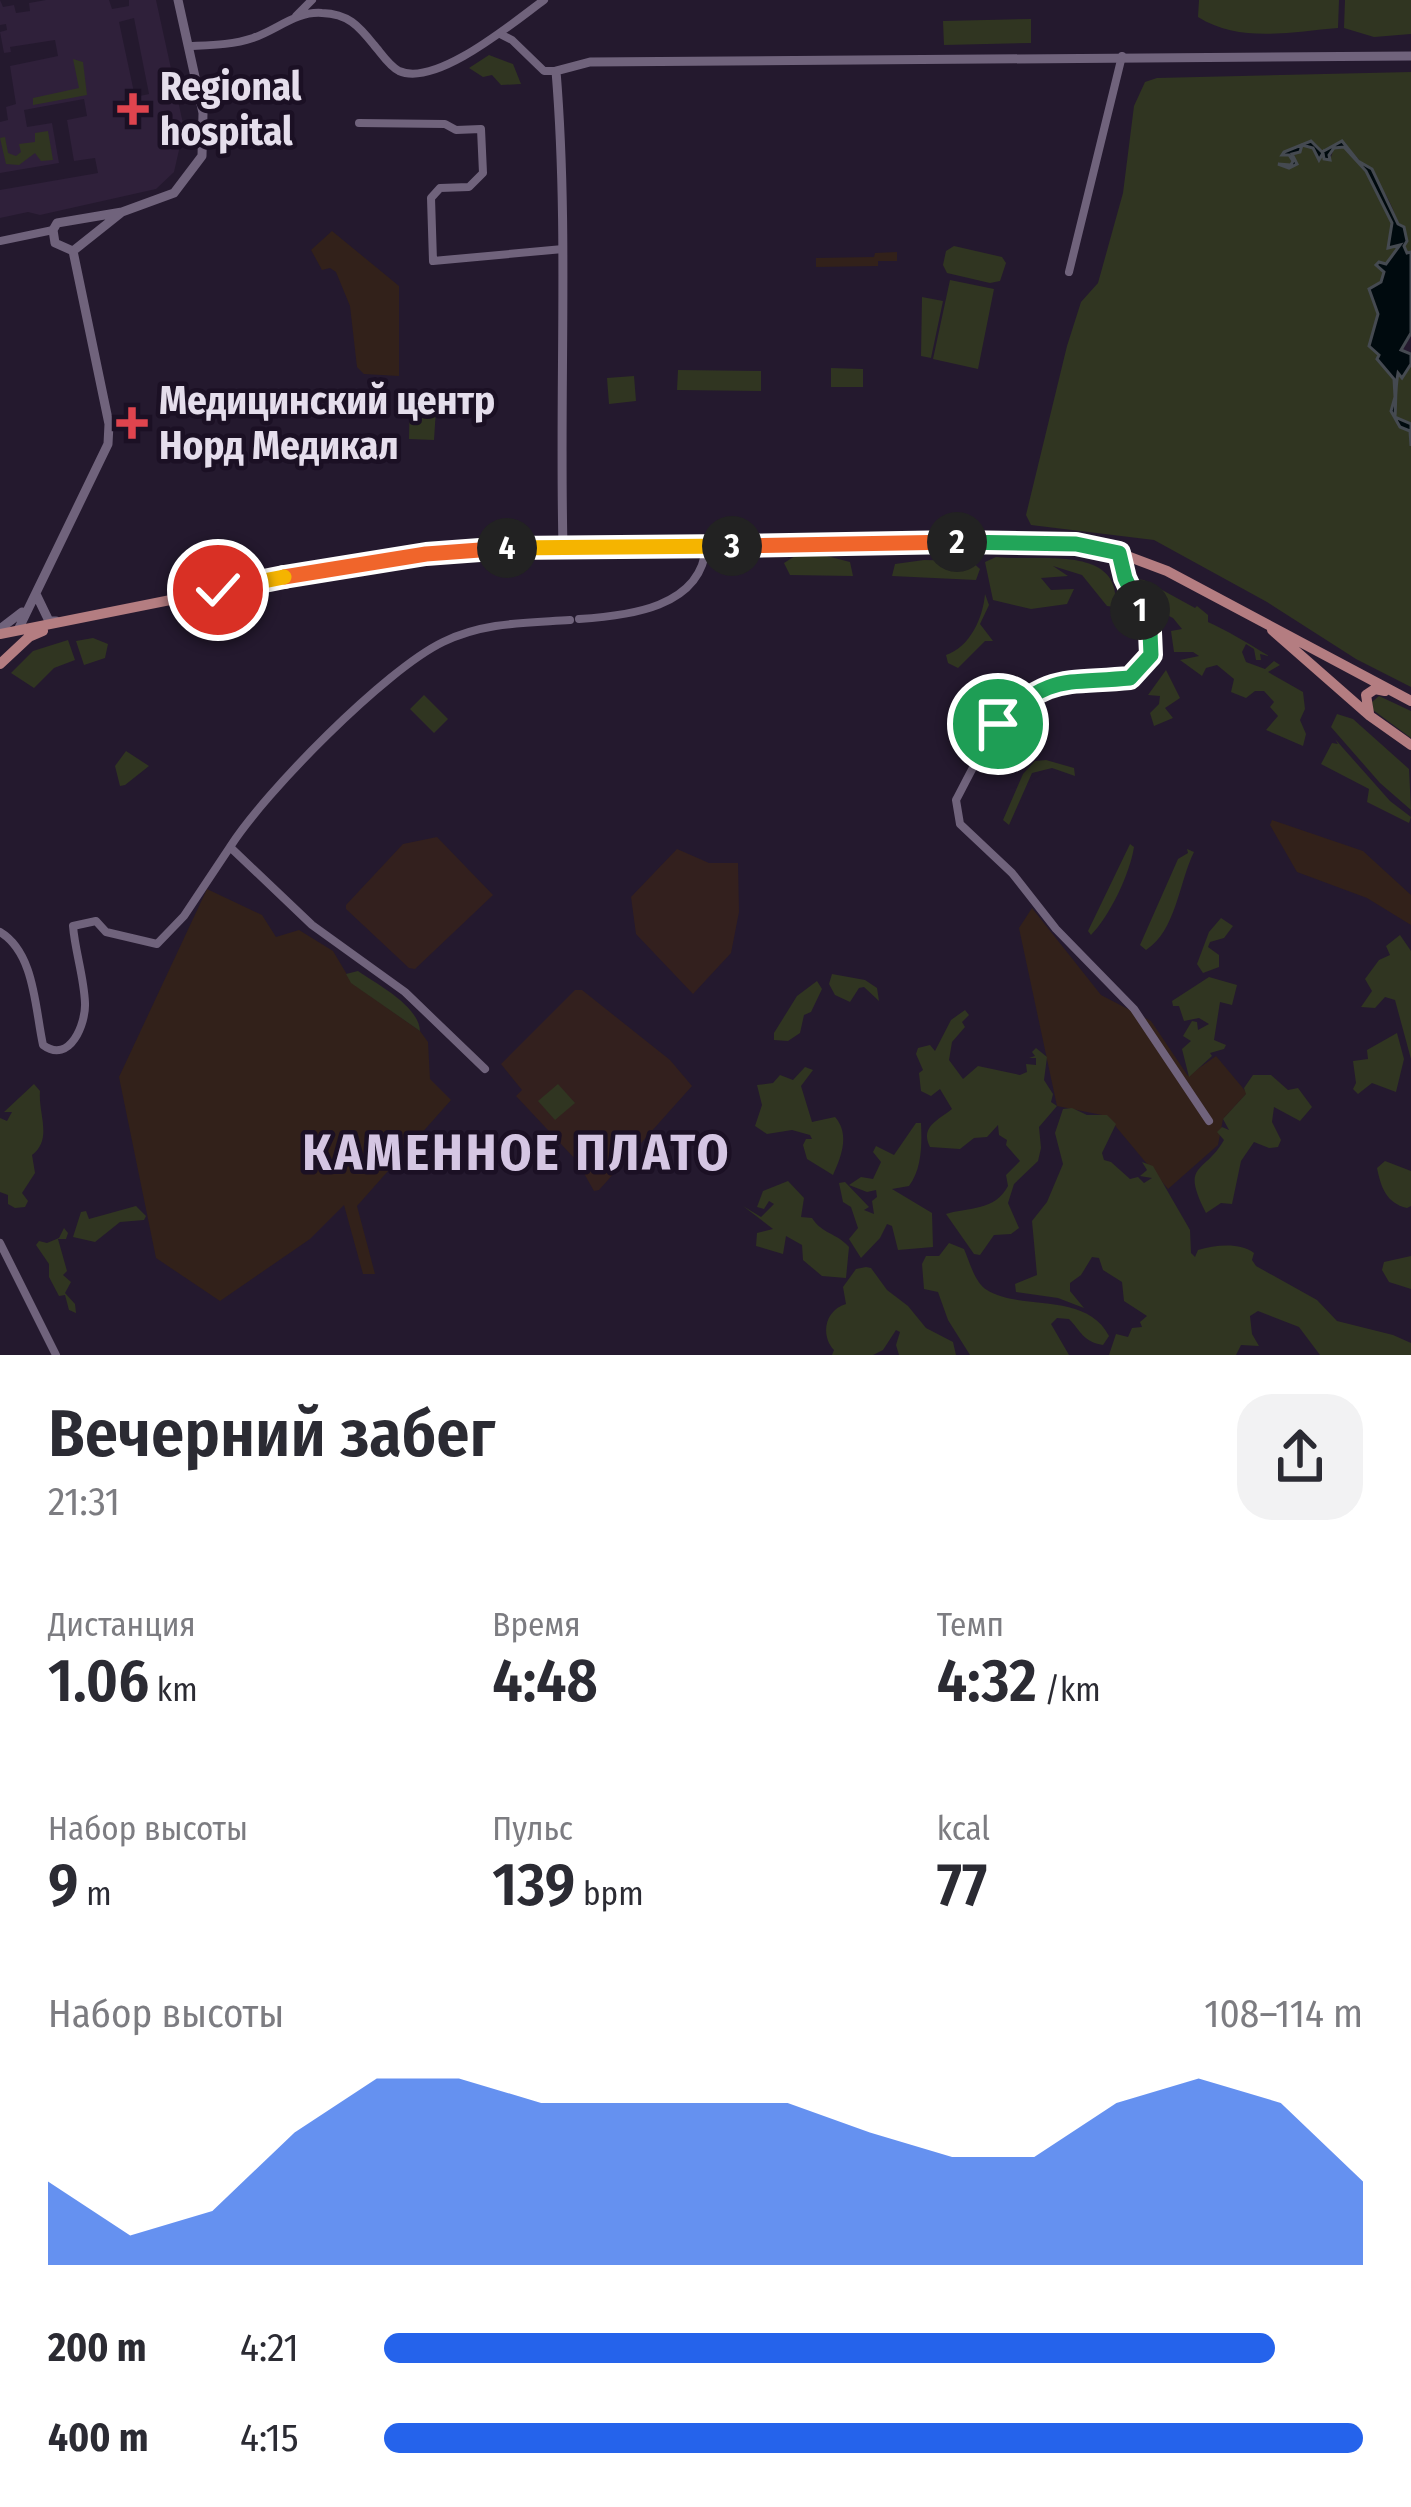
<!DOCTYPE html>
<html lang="ru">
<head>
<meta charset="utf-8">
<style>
	:root { --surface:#fff; --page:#f2f2f3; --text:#2b2b33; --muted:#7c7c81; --accent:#2563eb }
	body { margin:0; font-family:"Fira Sans Condensed",sans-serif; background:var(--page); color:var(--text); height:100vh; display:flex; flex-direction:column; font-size:45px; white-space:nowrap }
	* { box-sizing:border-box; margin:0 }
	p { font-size:39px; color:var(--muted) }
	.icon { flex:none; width:66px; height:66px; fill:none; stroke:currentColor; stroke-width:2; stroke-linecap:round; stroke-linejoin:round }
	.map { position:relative; height:1355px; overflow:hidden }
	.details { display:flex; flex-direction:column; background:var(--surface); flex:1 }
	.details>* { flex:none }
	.pin { position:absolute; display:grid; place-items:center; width:102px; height:102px; color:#fff; margin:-51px; border:6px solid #fff; border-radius:50%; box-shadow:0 3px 12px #0007 }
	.km { position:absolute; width:60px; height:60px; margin:-30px; border-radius:50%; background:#222; color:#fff; font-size:33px; line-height:60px; text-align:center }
	.round { display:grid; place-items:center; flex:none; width:126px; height:126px; border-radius:36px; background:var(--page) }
	.headline { display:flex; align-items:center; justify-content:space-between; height:204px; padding:0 48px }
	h1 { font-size:66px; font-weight:600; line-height:90px }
	.figures { display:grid; grid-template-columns:repeat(3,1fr); gap:18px; height:204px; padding:12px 48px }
	.figures div { display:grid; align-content:center }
	.figures b { font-size:60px; font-weight:600 }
	.figures small { font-size:33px; font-weight:400 }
	.figures p { font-size:33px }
	.chart { height:336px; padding:24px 48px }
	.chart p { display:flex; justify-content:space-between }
	.chart svg { width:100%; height:216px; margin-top:12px; fill:var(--accent); opacity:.7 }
	ul { padding:0 48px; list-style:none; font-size:39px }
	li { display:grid; grid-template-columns:192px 144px 1fr; align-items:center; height:90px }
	li i { height:30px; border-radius:15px; background:var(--accent) }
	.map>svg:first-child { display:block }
	.built { fill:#2f203a; fill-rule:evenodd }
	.industrial { fill:#32211a }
	.education { fill:#33201e }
	.green { fill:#303521 }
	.water { fill:#000a0e; stroke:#454a51; stroke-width:3 }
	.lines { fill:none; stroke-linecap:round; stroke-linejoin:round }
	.minor { stroke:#70637c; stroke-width:8 }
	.tertiary { stroke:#70637c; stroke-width:9 }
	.primary { stroke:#b47d81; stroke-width:10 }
	.split-1-casing { stroke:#fff; stroke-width:24 }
	.split-2-casing { stroke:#fff; stroke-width:24 }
	.split-3-casing { stroke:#fff; stroke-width:24 }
	.split-4-casing { stroke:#fff; stroke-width:24 }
	.split-5-casing { stroke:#fff; stroke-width:24 }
	.split-6-casing { stroke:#fff; stroke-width:24 }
	.split-1 { stroke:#22a559; stroke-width:15 }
	.split-2 { stroke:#22a559; stroke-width:15 }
	.split-3 { stroke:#f0652b; stroke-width:15 }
	.split-4 { stroke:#f5b400; stroke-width:15 }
	.split-5 { stroke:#f0652b; stroke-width:15 }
	.split-6 { stroke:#f5b400; stroke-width:15 }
	.health-dot { fill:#e0444e; stroke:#1b1024; stroke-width:4.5 }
	.labels { text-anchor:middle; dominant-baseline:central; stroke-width:9; stroke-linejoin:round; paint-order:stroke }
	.poi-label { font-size:39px; font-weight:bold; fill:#e5deec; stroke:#1b1024; text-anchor:start }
	.district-label { font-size:51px; font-weight:bold; letter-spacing:3px; fill:#d5c6e3; stroke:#1b1024 }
</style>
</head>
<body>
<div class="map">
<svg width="1411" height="1355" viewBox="0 0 1411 1355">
	<rect width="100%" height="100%" fill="#24192e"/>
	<path class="built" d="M0 0 3 7 14 5 16 13 30 11 29 3 46 0H109L112 9 129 6V0H156L184 128 174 172 156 189 40 215 28 212 0 218V190L98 173 95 158 74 161 67 120 87 116 84 99 24 110 27 127 52 123 59 163 0 173V122L8 120 6 107 16 104 10 66 58 56 55 40 10 47 11 52 4 53 0 32 7 30 6 24 0 25ZM134 18 149 94 135 97 119 22Z"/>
	<path class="industrial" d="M332 231 399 286V376L364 374 357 367 350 306 336 272 330 268 322 270 311 250Z
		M897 252V261H878V266L816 267V258L874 257 875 253Z
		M1272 820 1363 851 1411 895V925L1367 898 1297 872 1270 825Z
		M207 889 262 915 276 937 299 930 333 951 352 983 420 1031 428 1042 430 1079 451 1100 357 1206 375 1274H363L344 1205 310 1239 220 1301 156 1258 119 1077Z
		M1032 908 1101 995 1151 1021 1188 1076 1216 1056 1247 1093 1223 1119 1218 1145 1168 1189 1107 1116 1057 1106 1019 928Z"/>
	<path class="education" d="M437 837 493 895 415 969 409 968 346 909V905L403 844Z
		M677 849 709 863H738L739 912 731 953 693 994 636 934 631 897Z
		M575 990H582L670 1060 692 1086 599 1190 594 1191 577 1161 516 1096 522 1090 501 1064Z"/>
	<path class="green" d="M1199 0H1339L1338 28C1290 32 1239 43 1198 17Z
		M1345 0H1411V34L1374 37 1344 28Z
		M1031 19V43L944 45 943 21Z
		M489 55 513 64 521 84 501 85 492 75 483 77 469 68Z
		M73 59 83 62 87 95 33 105V98L79 88Z
		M1411 72V252L1407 253 1404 246 1407 241 1404 227 1398 224C1388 189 1370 171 1342 142L1322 152 1330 160 1334 148 1344 147 1366 171 1388 213 1392 223 1388 248 1401 245 1385 265 1379 262 1377 265 1384 271 1381 282 1369 290 1378 314 1369 346 1380 355 1377 359 1395 381 1398 373 1402 378 1411 364V424H1401L1394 417 1397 396 1391 411C1395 423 1399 427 1411 431V687L1356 659 1267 602 1154 540 1031 525 1026 515 1067 346 1081 302 1098 283 1123 193 1134 106 1145 82 1157 78Z
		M48 131 53 160 41 161 35 153 19 165 6 164 0 138 5 137 8 153 16 156 21 152 19 144 35 142V133Z
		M954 246 1002 257 1006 263 1000 281 990 283 947 273 943 265 946 251Z
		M950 280 994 289 978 369 933 359Z
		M922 297 943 301 931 358 921 356Z
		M831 368 863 369V387H831Z
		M678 370 761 371V391L677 390Z
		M634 376 636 401 609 404 607 378Z
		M410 392 431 391 437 394 434 440 409 439Z
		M823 555 850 562 853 576 790 575 784 563 795 556Z
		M996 557C1037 562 1123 543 1115 607L1107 606 1082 575 1053 566 1068 576 1041 578 1051 590 1074 589 1067 604 1031 609 993 600 985 562Z
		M924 560 971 561 980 569 976 580 892 576 895 564Z
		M1135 579 1144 580 1195 608 1197 606 1208 615V622C1228 631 1246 642 1269 656L1260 654 1261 660H1256L1254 649 1246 644 1242 652 1246 662 1265 669 1274 661 1280 665 1268 672 1303 692 1305 709 1300 720 1306 734 1303 746 1266 730 1278 716 1270 707 1274 702 1264 691H1255L1246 698 1231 692 1234 679 1217 665 1206 668 1202 676 1180 660 1199 656 1193 652H1174L1171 631 1182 629 1173 618 1141 602 1131 586Z
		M985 594 989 605 980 624 993 641H985L958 668 948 663 946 655C970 647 983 618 985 594Z
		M93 638 108 644 105 658 84 665 76 641Z
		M68 640 75 660 54 668 34 688 11 673 33 651Z
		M1166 670 1180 698 1165 708 1173 718 1154 726 1150 713 1159 704 1160 696 1148 695Z
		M424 695 448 719 434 733 410 709Z
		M1379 696 1411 711V738L1373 710 1372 702Z
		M1337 714 1353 719 1409 769 1411 810 1380 783 1331 727Z
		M1335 739 1390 801 1411 817 1409 823 1367 802 1369 789 1321 764 1332 743 1338 744Z
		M126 751 149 766 125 785 120 786 115 766Z
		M1046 760 1074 768 1075 776 1052 768 1032 773 1009 825 1003 820 1023 774 1035 761Z
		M1130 844 1134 847C1130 874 1109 917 1091 935L1088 931Z
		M1187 849 1194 852C1179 882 1176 931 1146 950L1140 945 1178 859 1188 853Z
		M1221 918 1233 926 1224 938 1210 942 1208 947 1219 955V967L1203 973 1197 964 1209 932Z
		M1400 935 1411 951V1059L1395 1000 1385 997 1375 1008 1361 1007 1372 991 1365 979 1379 960 1390 955 1386 946Z
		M358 971C378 985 419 1006 420 1031L351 983 346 974Z
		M832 974 865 980 877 988 879 1001 864 987 859 988 850 1002 835 995 829 984Z
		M1209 977 1237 985 1232 1005 1220 1002 1214 1040 1226 1045 1224 1049 1210 1053 1212 1056 1189 1077 1182 1049 1191 1041 1183 1036 1192 1021 1197 1022 1198 1030 1209 1024 1199 1018 1184 1021 1179 1006H1173L1172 1001Z
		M817 981 822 989 811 1012 804 1015 800 1033 788 1041 774 1040V1033L797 996Z
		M965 1010 969 1015 962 1022 965 1027 952 1042 949 1060 963 1079 978 1066 1020 1075 1027 1072 1026 1064 1036 1065V1058H1029L1035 1056 1032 1052 1036 1048 1047 1057 1044 1080 1053 1094 1051 1102 1057 1106 1039 1127 1041 1148 1038 1161 1014 1184 1008 1203 1019 1228 1011 1234 994 1235 980 1255 974 1254 946 1214C969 1207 995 1211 1008 1186L1006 1175 1020 1161 1006 1145 1007 1140 999 1135 998 1125 987 1137 974 1138 960 1149 930 1147C920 1127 937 1121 952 1109L940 1089 931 1096 921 1091 919 1073 923 1070 916 1054 918 1048 930 1045 935 1051 951 1020Z
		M1397 1033 1404 1059 1396 1092 1372 1083 1358 1094 1353 1089 1356 1083 1353 1061 1368 1059 1367 1050Z
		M805 1067 813 1070 801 1086 812 1122 835 1117C851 1135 840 1159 833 1175L807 1159 803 1145 806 1139H812L810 1135 792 1130 767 1134 755 1126 762 1105 757 1085 773 1083 780 1075 793 1080Z
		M1253 1075H1271L1288 1090 1298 1088 1312 1107 1300 1121 1274 1107 1272 1122 1281 1140 1278 1147 1269 1148 1254 1142 1241 1161 1232 1204 1221 1203 1206 1213C1180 1162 1204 1175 1224 1140L1217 1132 1222 1127 1229 1130 1223 1119 1246 1094 1244 1088Z
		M34 1084 40 1091C38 1114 53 1139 32 1155L35 1173 22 1193 28 1201 25 1207 15 1208 8 1204V1195L0 1192V1118L7 1121 12 1112H4Z
		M558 1084 575 1103 555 1120 538 1101Z
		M1072 1108 1087 1115H1107L1116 1124 1102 1153 1104 1160 1111 1162 1130 1179 1138 1177 1144 1183 1152 1178 1140 1176 1147 1170 1142 1162 1153 1166 1190 1230 1191 1253 1195 1257 1198 1250C1215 1245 1240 1242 1254 1253L1252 1260 1256 1266 1317 1300 1337 1321 1393 1335 1411 1343V1355H1320L1299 1327 1258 1311 1250 1316 1252 1334 1259 1346 1241 1345 1236 1355H1109L1116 1334 1128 1337 1132 1328 1142 1327 1140 1322 1147 1316 1124 1301 1122 1282 1103 1270 1099 1258 1092 1257 1081 1275 1070 1283V1291L1084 1308 1058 1298 1016 1292 1015 1284 1037 1275 1032 1221 1047 1202 1063 1164 1055 1133 1063 1109Z
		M916 1123H921C922 1144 922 1169 909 1186L892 1189 932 1213 933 1247 898 1250 892 1226 887 1224 880 1238 861 1258 849 1239 858 1228 851 1207 843 1202 839 1183 845 1182 869 1207 864 1210 874 1214 872 1201 877 1197 876 1190 867 1192 849 1185 861 1177 873 1179 881 1162 873 1152 876 1146 894 1155Z
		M1385 1161 1411 1171V1206L1407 1208C1386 1203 1381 1187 1377 1168Z
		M788 1181 804 1198 801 1217 812 1218C822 1234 837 1233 849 1247L846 1278 822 1276 803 1260 802 1245 786 1236 783 1254 756 1246 757 1233 773 1229 743 1206 761 1217 774 1204 769 1201 764 1209 757 1207 763 1191Z
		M136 1206 146 1216 144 1220 120 1222 95 1242 73 1237 81 1212 86 1211 89 1219Z
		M64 1228 68 1233 66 1239H58L67 1271 63 1275 71 1282 65 1293 75 1304 76 1313 69 1310 65 1295 59 1296 49 1277V1264L36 1245 39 1241 47 1243 59 1238Z
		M949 1243 964 1249C970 1263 975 1283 987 1290 1019 1311 1087 1291 1109 1336L1103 1345C1083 1342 1081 1331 1069 1319L1057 1318 1051 1324 1069 1355H970L948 1320 938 1292 924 1289 922 1264 926 1256H939Z
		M1411 1256V1289L1389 1282 1382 1270 1384 1262Z
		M866 1267 871 1268 887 1290 908 1306 926 1328 953 1342 956 1355H899L896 1345 900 1332 896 1330 883 1350 873 1355H832L834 1350C820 1335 825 1310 846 1304L843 1287 856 1269Z"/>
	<path class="water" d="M1311 141 1322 152 1342 141 1358 161 1372 169 1398 224 1404 227 1407 241 1404 246 1407 253 1411 252V333L1401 350 1411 354V364L1402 378 1398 373C1395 389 1396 403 1395 417L1411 424V446L1410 431 1400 427 1391 411 1395 397 1394 379 1377 359 1379 355 1369 346 1378 314 1369 289 1381 282 1384 272 1376 265 1379 262 1386 264 1400 245 1388 248 1392 223 1366 171 1344 147 1334 148 1329 155 1330 160 1324 159 1323 153 1319 160 1313 148 1302 145 1300 152 1292 154 1297 164 1289 168 1278 164 1291 165 1293 161 1289 155H1282L1284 152Z"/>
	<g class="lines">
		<path class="minor" d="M296 16 312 0
			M500 34 512 40 544 71H556
			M189 46C211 45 232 45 253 38 277 30 296 11 322 13 348 14 358 25 374 45 381 53 389 66 399 71 436 88 515 21 544 0
			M359 123 445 124 456 130 481 129 483 173 469 187 440 188 431 198 433 261 563 249
			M0 241 53 230
			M1069 272 1122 56
			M1119 553C1127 588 1149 618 1151 655L1130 678C1105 681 1078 675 1053 683 1002 701 979 757 956 800L960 824 1012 873 1056 929 1134 1009 1209 1121
			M579 619C627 616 702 608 706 546
			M0 932C35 953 35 1009 43 1045 70 1065 86 1023 85 1003 84 977 75 951 73 926L96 921 106 932 157 944 184 916 230 847
			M485 1069 405 992 312 925 230 847C265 792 385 670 443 642 484 622 526 623 570 620
			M0 1243 56 1355"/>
		<path class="tertiary" d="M73 251 55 243 53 230 57 223 122 212 174 193 202 156 203 113 178 0
			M73 251 122 212
			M563 546C559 388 569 229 556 71L590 62 1411 56
			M36 594 49 621H56
			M0 629 22 612
			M18 630 108 444 109 424 73 251"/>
		<path class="primary" d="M1272 630 1370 716 1411 745
			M0 634 306 573 426 553 563 546 1042 542 1119 553 1167 571 1411 701
			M0 664 29 637 43 631
			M1369 713 1366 695 1375 689 1385 691"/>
	</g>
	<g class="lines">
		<defs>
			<path id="split-1" d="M998 724C1049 673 1066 684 1130 678L1151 655 1150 632 1140 610"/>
			<path id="split-2" d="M957 542 1076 544 1119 553 1125 578 1140 610"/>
			<path id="split-3" d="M732 546 957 542"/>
			<path id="split-4" d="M507 548 732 546"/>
			<path id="split-5" d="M284 577 426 554 507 548"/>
			<path id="split-6" d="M218 590 284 577"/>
		</defs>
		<use href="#split-1" class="split-1-casing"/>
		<use href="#split-2" class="split-2-casing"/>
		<use href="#split-3" class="split-3-casing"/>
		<use href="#split-4" class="split-4-casing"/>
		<use href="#split-5" class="split-5-casing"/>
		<use href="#split-6" class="split-6-casing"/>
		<use href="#split-1" class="split-1"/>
		<use href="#split-2" class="split-2"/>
		<use href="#split-3" class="split-3"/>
		<use href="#split-4" class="split-4"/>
		<use href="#split-5" class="split-5"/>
		<use href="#split-6" class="split-6"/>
	</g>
	<g class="health-dot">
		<path d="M127 91h12v12h12v12h-12v12h-12v-12h-12v-12h12z"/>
		<path d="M126 405h12v12h12v12h-12v12h-12v-12h-12v-12h12z"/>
	</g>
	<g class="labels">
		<g class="poi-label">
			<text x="160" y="87">Regional<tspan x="160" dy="45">hospital</tspan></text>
			<text x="159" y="401">Медицинский центр<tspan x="159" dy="45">Норд Медикал</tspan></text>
		</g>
		<g class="district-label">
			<text x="517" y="1153">КАМЕННОЕ ПЛАТО</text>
		</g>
	</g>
</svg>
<div class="pin" style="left:998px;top:724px;background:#1e9e55"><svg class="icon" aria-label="arrive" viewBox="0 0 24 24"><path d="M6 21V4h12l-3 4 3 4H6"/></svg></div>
<div class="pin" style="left:218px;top:590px;background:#d93025"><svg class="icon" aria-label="check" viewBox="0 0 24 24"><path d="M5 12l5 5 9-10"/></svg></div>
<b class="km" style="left:1140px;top:610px">1</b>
<b class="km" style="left:957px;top:542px">2</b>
<b class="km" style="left:732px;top:546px">3</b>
<b class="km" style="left:507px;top:548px">4</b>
</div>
<section class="details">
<div class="headline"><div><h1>Вечерний забег</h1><p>21:31</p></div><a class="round"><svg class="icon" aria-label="share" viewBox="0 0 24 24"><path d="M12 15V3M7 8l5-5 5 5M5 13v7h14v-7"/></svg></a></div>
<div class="figures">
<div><p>Дистанция</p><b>1.06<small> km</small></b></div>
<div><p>Время</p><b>4:48</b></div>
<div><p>Темп</p><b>4:32<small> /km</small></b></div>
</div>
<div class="figures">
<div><p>Набор высоты</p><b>9<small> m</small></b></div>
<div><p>Пульс</p><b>139<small> bpm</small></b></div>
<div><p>kcal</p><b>77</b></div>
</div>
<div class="chart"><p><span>Набор высоты</span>108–114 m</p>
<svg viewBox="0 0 160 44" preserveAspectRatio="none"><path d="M0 44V27L10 38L20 33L30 17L40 6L50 6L60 11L70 11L80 11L90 11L100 17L110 22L120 22L130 11L140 6L150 11L160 27V44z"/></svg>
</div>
<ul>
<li><b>200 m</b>4:21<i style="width:91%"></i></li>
<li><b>400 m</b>4:15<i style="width:100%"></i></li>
</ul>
</section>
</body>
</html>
